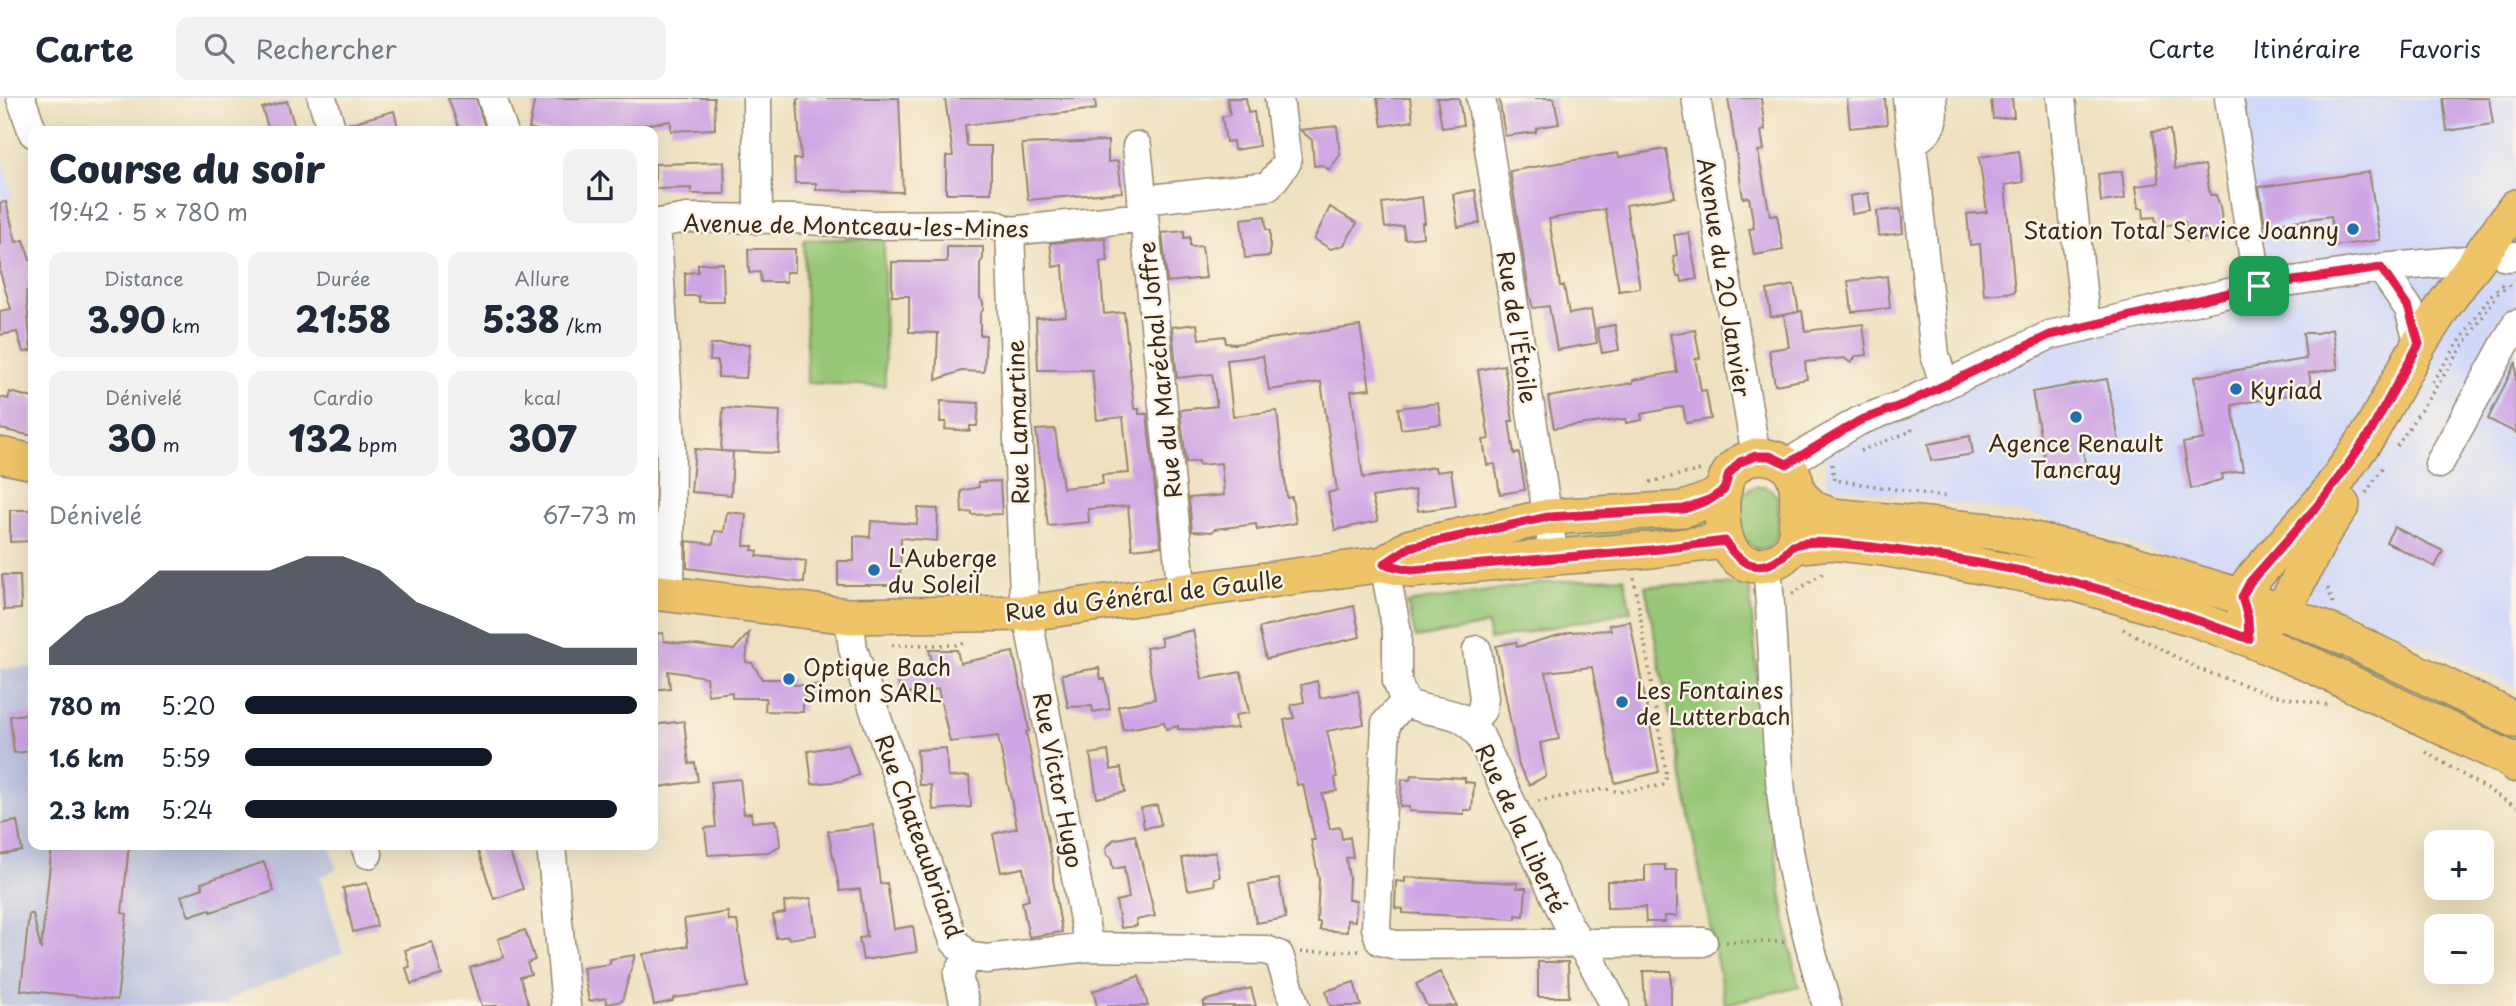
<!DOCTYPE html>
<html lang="fr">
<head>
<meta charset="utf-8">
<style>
	:root { --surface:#fff; --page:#f2f2f3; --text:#1f2937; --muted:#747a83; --line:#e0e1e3; --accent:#111827 }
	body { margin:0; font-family:"Playpen Sans",sans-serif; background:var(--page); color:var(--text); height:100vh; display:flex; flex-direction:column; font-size:26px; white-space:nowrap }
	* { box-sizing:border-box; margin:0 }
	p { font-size:23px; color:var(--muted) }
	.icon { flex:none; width:38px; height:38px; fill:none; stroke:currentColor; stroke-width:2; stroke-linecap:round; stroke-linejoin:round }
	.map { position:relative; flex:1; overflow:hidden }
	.side { position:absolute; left:28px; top:28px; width:630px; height:724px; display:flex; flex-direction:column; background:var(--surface); border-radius:14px; box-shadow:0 7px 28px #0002 }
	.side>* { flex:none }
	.tools { position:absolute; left:2424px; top:732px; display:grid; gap:14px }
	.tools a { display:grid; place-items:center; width:70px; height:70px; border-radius:14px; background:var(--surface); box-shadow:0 7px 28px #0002; font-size:35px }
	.pin { position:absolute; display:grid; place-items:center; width:60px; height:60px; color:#fff; margin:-30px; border-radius:14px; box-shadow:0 4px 10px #0006 }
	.round { display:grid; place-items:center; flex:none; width:74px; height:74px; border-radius:14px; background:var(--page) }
	.overview { display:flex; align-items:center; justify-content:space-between; height:119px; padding:0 21px }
	h1 { font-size:38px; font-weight:800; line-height:52px }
	.stats { display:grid; grid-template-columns:repeat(3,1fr); gap:10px; height:119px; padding:7px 21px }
	.stats div { display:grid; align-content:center; border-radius:14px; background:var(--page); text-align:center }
	.stats b { font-size:35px; font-weight:800 }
	.stats small { font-size:19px; font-weight:400 }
	.stats p { font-size:19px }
	.chart { height:196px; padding:14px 21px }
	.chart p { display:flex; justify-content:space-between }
	.chart svg { width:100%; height:126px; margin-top:7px; fill:var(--accent); opacity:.7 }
	ul { padding:0 21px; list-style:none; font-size:23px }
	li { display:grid; grid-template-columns:112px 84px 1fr; align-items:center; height:52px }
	li i { height:18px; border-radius:9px; background:var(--accent) }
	header { display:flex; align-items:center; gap:42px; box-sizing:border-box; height:98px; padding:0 35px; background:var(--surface); border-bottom:2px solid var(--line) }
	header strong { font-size:33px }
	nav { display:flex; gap:38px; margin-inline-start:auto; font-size:24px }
	.search { width:490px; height:63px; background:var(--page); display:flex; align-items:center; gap:18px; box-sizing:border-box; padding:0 24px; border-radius:14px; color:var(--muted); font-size:26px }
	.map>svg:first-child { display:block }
	.built { fill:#d1d9f9 }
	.industrial { fill:#bbc3de }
	.green { fill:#96c676; stroke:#68784a; stroke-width:2 }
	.building { fill:#cea6e4 }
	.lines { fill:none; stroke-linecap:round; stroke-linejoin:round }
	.minor-casing { stroke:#95866f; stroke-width:31 }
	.major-casing { stroke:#95866f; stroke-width:38 }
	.highway-casing { stroke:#95866f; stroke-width:41 }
	.path { stroke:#95866f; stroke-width:3.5; stroke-dasharray:2 5; stroke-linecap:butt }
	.minor { stroke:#fff; stroke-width:28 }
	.major { stroke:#efc469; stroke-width:35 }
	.highway { stroke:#efc469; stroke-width:38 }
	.route-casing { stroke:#fff; stroke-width:14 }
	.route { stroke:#e11d48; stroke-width:9 }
	.poi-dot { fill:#1f6fb2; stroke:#fcf5e5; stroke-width:2.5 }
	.labels { text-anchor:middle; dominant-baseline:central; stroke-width:5; stroke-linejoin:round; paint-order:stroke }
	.street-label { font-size:23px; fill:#3b2a1e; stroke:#fcf5e5 }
	.poi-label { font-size:23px; fill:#3b2a1e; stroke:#fcf5e5; text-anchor:start }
</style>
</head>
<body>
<header>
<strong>Carte</strong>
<div class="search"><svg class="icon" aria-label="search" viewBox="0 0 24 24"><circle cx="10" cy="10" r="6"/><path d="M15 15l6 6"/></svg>Rechercher</div>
<nav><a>Carte</a><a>Itinéraire</a><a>Favoris</a></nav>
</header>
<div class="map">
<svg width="2516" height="908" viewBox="0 0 2516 908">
	<rect width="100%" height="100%" fill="#fcf5e5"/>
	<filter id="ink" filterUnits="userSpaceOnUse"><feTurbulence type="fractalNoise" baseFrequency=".0143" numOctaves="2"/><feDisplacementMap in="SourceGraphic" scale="14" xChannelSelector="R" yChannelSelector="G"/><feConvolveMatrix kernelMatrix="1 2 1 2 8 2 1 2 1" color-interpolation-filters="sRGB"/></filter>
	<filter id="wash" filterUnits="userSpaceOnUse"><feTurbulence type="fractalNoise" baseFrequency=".00686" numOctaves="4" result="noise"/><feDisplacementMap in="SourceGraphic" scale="28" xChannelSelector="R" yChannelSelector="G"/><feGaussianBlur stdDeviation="1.57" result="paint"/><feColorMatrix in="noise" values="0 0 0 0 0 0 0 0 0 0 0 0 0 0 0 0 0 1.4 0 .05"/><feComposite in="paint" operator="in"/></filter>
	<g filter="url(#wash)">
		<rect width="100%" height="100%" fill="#efe1c0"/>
		<path class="built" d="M2237 0H2516V589L2353 515 2042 419 1827 387 1823 353 2044 245 2264 184Z
			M0 54 13 100 6 104 18 144 0 149Z"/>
		<path class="industrial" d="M33 569V747H334L330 749 337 771 320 779 343 855 227 902V908H0V571Z"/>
		<path class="green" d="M884 140 885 288 807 285 804 142Z
			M1759 388 1768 389 1778 399 1777 439 1768 450 1756 451 1741 439 1742 398 1750 391Z
			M1713 408 1711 435 1563 449 1558 425Z
			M1624 479 1631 513 1490 542 1487 527 1416 540 1407 505 1541 485Z
			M1749 486C1762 620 1769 757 1799 889L1725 906 1645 488Z
			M2275 525 2516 634V653L2282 543Z"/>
		<g id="blocks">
			<path class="building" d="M448 0H476L486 33H460Z
				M535 0H714L715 31 671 33V23L598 33H541L529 30Z
				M798 0H899L903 94 816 92V85H795L794 61H801L797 3Z
				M945 0H1095L1096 11 965 27 967 48H991V95H946V58H953Z
				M1227 0H1246L1248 15 1254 14 1259 48 1234 52 1233 43 1226 44 1222 19 1230 17Z
				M1377 0H1410L1413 23 1382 28Z
				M1437 0H1459L1463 27 1442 30Z
				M1499 0H1554L1559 26 1540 29 1536 31V34L1505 38Z
				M1728 0H1761L1765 32 1761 33 1764 52 1758 53 1770 118 1777 117 1783 152 1754 157 1749 131 1754 130 1749 99 1743 100Z
				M1847 0H1885L1887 26 1850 30Z
				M1991 0H2012L2014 19 1993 21Z
				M2443 0H2489L2493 26 2447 33Z
				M287 3 296 33H269L262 10Z
				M394 13 399 33H348L347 26Z
				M1337 28 1340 57 1329 72 1323 67 1314 68 1312 42 1300 32Z
				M2170 32 2175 71 2205 67 2210 97H2216L2220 108 2224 138 2187 143 2185 124 2157 129 2155 119 2144 120 2143 110H2139L2136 88 2159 85 2152 34Z
				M1108 43V64L1118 63 1122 94 1028 102 1022 46Z
				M1666 51 1675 99 1626 107 1640 190 1619 193 1605 111 1549 121 1560 188H1564L1569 216 1591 212 1597 245 1557 252 1549 208 1533 210 1529 195 1510 73 1618 55 1619 59Z
				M2019 53 2023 84 2005 87 2015 194 1984 197 1980 146 1970 147 1967 116 1987 114 1979 59Z
				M724 64 725 96H691V90L655 91V66Z
				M2122 73 2125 101 2101 104 2098 76Z
				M2369 74 2380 142 2334 148 2331 118 2265 127 2259 89Z
				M1475 92 1480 125 1458 129 1453 96Z
				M1868 95 1871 113 1852 116 1850 98Z
				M1422 99 1425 125H1422L1423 139 1405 141 1403 128 1385 130 1382 105Z
				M6 104 16 144 24 142 30 162H33V191L26 193 31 253 23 254 17 234 0 237V213L11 211 0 174V105Z
				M1330 109 1357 125 1344 147 1331 151 1314 141Z
				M1901 111 1903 135 1879 138 1877 113Z
				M1265 118 1266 131 1270 133V158L1245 160 1241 121Z
				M1184 133V140L1190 139V149L1202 148 1206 180 1167 184 1162 135Z
				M1689 135 1697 181 1682 184 1681 178H1677L1673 158 1677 157 1674 137Z
				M1105 140 1108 163 1100 164 1104 216 1124 214 1134 311H1139V316H1147L1161 448 1132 451 1128 408 1088 411 1089 424 1048 428 1036 332 1055 331 1063 390 1103 386 1102 377 1129 375 1123 319 1097 322 1092 272H1038L1036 220 1066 218 1063 167 1053 169 1050 145Z
				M947 149H983V161L980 165V200L983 204V212L980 216V237H986L984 274 961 273 936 282 938 235 909 234V198H892V164H947Z
				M748 151H795V174H786V184H761L760 174 749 175Z
				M723 165 724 204H699V198H685V175L698 174V166Z
				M1887 178 1890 210 1852 214 1848 183Z
				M1794 187 1799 214 1771 219 1767 192Z
				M1802 213 1805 233 1863 226 1867 257 1856 258 1851 265 1844 260 1805 264 1807 281 1775 287 1769 252 1789 249 1784 217Z
				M1197 226 1199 241 1225 238 1226 245 1235 246 1360 228 1370 291 1351 293 1363 380 1435 369 1436 374 1451 372 1456 408 1418 413 1415 392 1372 399 1378 423 1335 432 1328 395 1337 392 1321 284 1269 292 1263 258 1227 262 1233 318 1277 313 1287 400 1292 399 1296 425 1257 432 1256 426 1215 431 1212 434 1192 433 1189 400 1224 397 1221 365 1199 367 1198 363 1186 365 1180 312 1217 308 1212 276 1177 280 1172 229Z
				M1615 227 1619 252 1602 255 1597 230Z
				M2332 231 2338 271 2309 275 2312 293 2232 307 2243 373 2222 376 2223 381 2191 391 2183 345 2204 341 2194 279 2306 261 2303 235H2317Z
				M1695 232 1700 260 1695 261 1698 276 1701 293 1706 292 1711 321 1686 325 1683 308 1641 316 1642 322 1626 325V321L1554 330 1548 299 1633 285V282L1677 274 1670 236Z
				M711 246H750L746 280 718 279V263H710Z
				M2516 264V335L2488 321Z
				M1504 267 1513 323H1509L1514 356 1519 355 1525 392 1500 396 1495 366 1487 367 1483 342 1489 341 1478 272Z
				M2107 281 2119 343 2082 350 2087 372 2048 379 2032 294Z
				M10 294 33 300V338L0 331V299L8 301Z
				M941 303 979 305 977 328H970V333L945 331 946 324H940Z
				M1438 305 1441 326 1401 331 1398 310Z
				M723 310 780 313 778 355 721 353Z
				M1970 338 1973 356 1931 363 1928 346Z
				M695 351 733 354 731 397 691 394Z
				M1000 383 1002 416 972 417V414L962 415 961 393 979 389 978 384Z
				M918 410 938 411 937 443 901 440 900 487H838V463H854V438L870 439 871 423 917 426Z
				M10 412H33V443L10 444Z
				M727 414 746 416 744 448H753L752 452 758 453 757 458 806 463 804 485 687 470V443L713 446 715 433 724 434Z
				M2394 429 2443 453 2435 469 2386 444Z
				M2 477H20L21 511 4 512Z
				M1354 508 1360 539 1266 561 1259 530Z
				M1630 523 1659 674 1615 685 1592 569 1546 574 1559 641 1540 645 1546 678 1529 687 1519 668 1496 548 1516 544 1517 549 1570 534 1611 532 1609 527Z
				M1193 532 1202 581 1241 574 1249 615 1235 617 1237 630 1220 632 1178 631V628L1166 631 1164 624 1123 632 1118 608 1155 601 1146 550 1162 547 1160 540Z
				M663 535 664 543 734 552 749 535 746 564 752 565 762 581H794V587H817L803 602V614L765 613 766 600H732V594L708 597 706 579 668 573 670 590 653 592V536Z
				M929 552H957L960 565 1013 554 1026 614 1029 633 1026 634 1053 768V781L1062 834 1029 839 1022 804 1029 802 1023 770 1001 774 993 736 1017 730 998 638 950 644 938 591 900 597 897 571 933 567Z
				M1099 570 1101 581H1105L1110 611 1093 614 1092 608 1068 609 1062 576Z
				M1317 583 1320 600 1358 593 1364 626 1327 633 1337 679 1335 680 1337 693 1322 696 1330 731 1340 729 1342 741 1350 739 1353 759 1346 760 1349 780 1348 802H1356L1355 823 1347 822V834L1320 832V824H1317L1319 781 1311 742H1315L1303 686 1297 687 1284 622 1294 620 1291 607 1304 604 1301 587Z
				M33 615V653L14 655 10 618Z
				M684 623 689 666 695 665 698 683 653 690V627Z
				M848 646 859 677 842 683 812 686 808 653Z
				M946 650 948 679 969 678 971 709 933 712 931 687H919L917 652Z
				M1108 653 1111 672 1121 670 1125 694 1097 700 1090 656Z
				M1411 677 1465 680V684L1474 685 1472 712H1464V716L1409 713V709L1400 708 1402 681 1410 682Z
				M740 681 744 716 751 715 752 724 775 722 776 726H778L780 748 768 754 708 757 705 730 716 729 711 684Z
				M1157 707 1161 727 1144 730 1141 710Z
				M17 723 22 753 0 757V726Z
				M873 727 880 786 887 785 894 831 913 828 917 854 863 862 859 840 867 839 860 791 840 793 828 733Z
				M1135 737 1155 818 1136 822 1137 828 1121 830 1116 803 1129 800 1124 769 1113 771 1111 760 1107 757 1106 750 1113 742Z
				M52 747H129L122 815 127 816 117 902 21 892 29 816H33L41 852Z
				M476 747H507L523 791 494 801Z
				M1215 754 1220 779 1214 780 1215 787 1188 792 1182 760Z
				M264 764 274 793 211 814 210 811 189 818 181 798 203 790 201 785Z
				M1645 767H1665V772H1677V818H1665V824H1646L1645 809 1607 810V783H1645Z
				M1405 779 1518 785 1517 790H1526L1524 818 1516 817V821L1403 815V811L1395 810 1396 783 1405 784Z
				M1279 781 1286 820 1256 825 1249 786Z
				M367 785 377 828 353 834 343 790Z
				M811 800 816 837 789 841 788 838 776 840 773 817 785 815 784 804Z
				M728 814 729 823H737L748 889 673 900V903L654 907 643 856 688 848 684 821Z
				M525 832 535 862 527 865 531 876 520 879 529 908H482L470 870 504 859 498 841Z
				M432 844 442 877 411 886 406 870 410 869 405 852Z
				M635 857 622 903 607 906 606 900 589 903 583 870 610 866V861Z
				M1538 864H1568L1569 899H1538Z
				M1643 873H1671V908H1645Z
				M1440 874 1451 895 1457 908H1427L1416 886Z
				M1139 878 1148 908H1097L1093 893Z
				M1354 884 1361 908H1330L1326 893Z
				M1251 890 1256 908H1204V903Z"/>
		</g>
	</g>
	<g filter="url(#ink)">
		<use href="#blocks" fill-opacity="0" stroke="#95866f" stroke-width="2"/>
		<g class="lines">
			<defs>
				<path id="minor" d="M21 0 33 35
					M322 0 332 33
					M492 0 503 33
					M757 0 758 122
					M1481 0 1554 459
					M1696 0 1756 358
					M1907 0 1935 257 1944 286
					M2061 0 2086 228
					M2229 0 2258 188
					M1912 45C1934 31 1934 25 1932 0
					M1137 48 1182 496
					M1142 102 1269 88 1287 64 1279 0
					M653 126 687 120 797 121 872 127 994 126 1010 133 1143 119
					M656 126 671 344 670 497
					M1010 133 1024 498 1089 849
					M2506 159 2516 158
					M2381 170 2409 211 2419 246
					M1786 366 1859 323 1904 306 2050 237 2258 188 2381 170 2478 161
					M2439 366 2516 226
					M1384 466 1397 534V583L1405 604C1437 620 1457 606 1480 638L1568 826 1593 866 1615 908
					M1767 468C1774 543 1774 618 1781 693 1788 767 1806 838 1827 908
					M849 518 853 551 954 843 968 858 986 861 1089 849 1266 852 1279 857 1295 908
					M1405 604 1386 625 1376 830 1380 843 1396 847 1703 844
					M1471 625 1482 612 1484 600 1477 552
					M365 747 368 756
					M551 747 566 908
					M965 908 958 877 968 858"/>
				<path id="major" d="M0 357 33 364
					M1756 358C1796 359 1800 383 1797 418 1796 427 1797 442 1792 449 1779 469 1746 475 1732 454 1720 437 1718 393 1729 376 1736 365 1745 362 1756 358Z
					M1799 397 1814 411 1832 418 2000 434 2124 463 2242 499 2344 539 2516 622
					M1793 448 1830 444 1883 450 2077 486 2195 521 2249 541 2316 569 2516 664
					M1384 466 1410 449 1548 419 1684 411 1711 401 1724 392
					M653 494 849 518 1027 515 1384 466 1411 472 1554 459 1651 452 1725 443
					M2248 520 2242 499 2250 484 2326 398 2370 335 2419 246 2447 203 2516 109
					M2262 525 2280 512 2290 499 2324 433 2342 407"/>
				<path id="highway" d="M2514 663 2516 665"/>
			</defs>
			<use href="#minor" class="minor-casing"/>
			<use href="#major" class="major-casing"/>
			<use href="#highway" class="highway-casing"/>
			<path class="path" d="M2432 284 2491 197 2506 183
				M2397 348 2499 194 2516 183
				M1860 353 1912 333 1910 327
				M1832 366 1834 382 1949 399
				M1650 384 1701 372
				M2366 395 2385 366
				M2328 490 2333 505
				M1792 496 1826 473
				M2123 531 2199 571 2272 597 2328 607
				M892 547H958L965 545
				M2426 654 2516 709
				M1538 703 1605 691 1620 694 1663 687 1667 679 1634 480
				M1726 844H1785
				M1301 854 1360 853"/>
			<use href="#minor" class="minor"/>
			<use href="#major" class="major"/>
			<use href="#highway" class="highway"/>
		</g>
	</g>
	<g class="lines" filter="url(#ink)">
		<defs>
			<path id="route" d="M2381 170 2409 211 2419 246 2370 335 2326 398 2250 484 2242 499 2248 520 2249 541C2193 520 2135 500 2076 485 2010 469 1940 458 1872 449 1853 447 1810 440 1793 448 1788 450 1785 457 1781 459 1758 477 1738 465 1725 443L1651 452 1411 472 1384 466 1410 449 1548 419 1684 411 1711 401 1724 392 1729 376 1740 364 1756 358H1770L1787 366 1859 323 1905 306 2050 237 2259 188Z"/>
		</defs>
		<use href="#route" class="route-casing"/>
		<use href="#route" class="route"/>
	</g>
	<g class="poi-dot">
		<circle cx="2353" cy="131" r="7"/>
		<circle cx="2236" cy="291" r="7"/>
		<circle cx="2076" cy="319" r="7"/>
		<circle cx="874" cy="472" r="7"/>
		<circle cx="789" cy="581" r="7"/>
		<circle cx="1622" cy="604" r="7"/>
	</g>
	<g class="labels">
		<g class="street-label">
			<text transform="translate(856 127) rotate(1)">Avenue de Montceau-les-Mines</text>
			<text transform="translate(1725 179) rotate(81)">Avenue du 20 Janvier</text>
			<text transform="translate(1518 229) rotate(81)">Rue de l'Étoile</text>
			<text transform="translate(1159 272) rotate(-96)">Rue du Maréchal Joffre</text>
			<text transform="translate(1017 324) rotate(-92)">Rue Lamartine</text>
			<text transform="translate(1144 497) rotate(-7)">Rue du Général de Gaulle</text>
			<text transform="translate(1059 682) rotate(79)">Rue Victor Hugo</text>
			<text transform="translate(1522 730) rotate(65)">Rue de la Liberté</text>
			<text transform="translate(920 738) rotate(70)">Rue Chateaubriand</text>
		</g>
		<g class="poi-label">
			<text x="2339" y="131" text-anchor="end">Station Total Service Joanny</text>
			<text x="2250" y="291">Kyriad</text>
			<text x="2076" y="344" text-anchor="middle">Agence Renault<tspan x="2076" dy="26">Tancray</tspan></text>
			<text x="888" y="459">L'Auberge<tspan x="888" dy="26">du Soleil</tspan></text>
			<text x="803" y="568">Optique Bach<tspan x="803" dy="26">Simon SARL</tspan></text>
			<text x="1636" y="591">Les Fontaines<tspan x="1636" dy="26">de Lutterbach</tspan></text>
		</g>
	</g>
</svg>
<div class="tools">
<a>+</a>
<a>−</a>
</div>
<div class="pin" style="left:2259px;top:188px;background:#1e9e55"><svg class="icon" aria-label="arrive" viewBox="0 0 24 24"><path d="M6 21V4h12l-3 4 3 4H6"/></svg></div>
<section class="side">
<div class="overview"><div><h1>Course du soir</h1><p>19:42 · 5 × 780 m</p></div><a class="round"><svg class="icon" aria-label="share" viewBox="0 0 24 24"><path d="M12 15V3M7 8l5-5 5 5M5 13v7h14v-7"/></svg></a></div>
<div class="stats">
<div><p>Distance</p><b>3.90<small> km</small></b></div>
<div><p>Durée</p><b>21:58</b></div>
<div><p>Allure</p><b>5:38<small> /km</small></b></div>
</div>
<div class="stats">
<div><p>Dénivelé</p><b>30<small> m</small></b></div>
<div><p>Cardio</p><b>132<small> bpm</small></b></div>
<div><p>kcal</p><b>307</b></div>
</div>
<div class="chart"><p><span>Dénivelé</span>67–73 m</p>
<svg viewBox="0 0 160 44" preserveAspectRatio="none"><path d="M0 44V38L10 27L20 22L30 11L40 11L50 11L60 11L70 6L80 6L90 11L100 22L110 27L120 33L130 33L140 38L150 38L160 38V44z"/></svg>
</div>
<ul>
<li><b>780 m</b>5:20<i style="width:100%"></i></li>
<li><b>1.6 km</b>5:59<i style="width:63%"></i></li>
<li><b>2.3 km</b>5:24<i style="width:95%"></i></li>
</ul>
</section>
</div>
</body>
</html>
